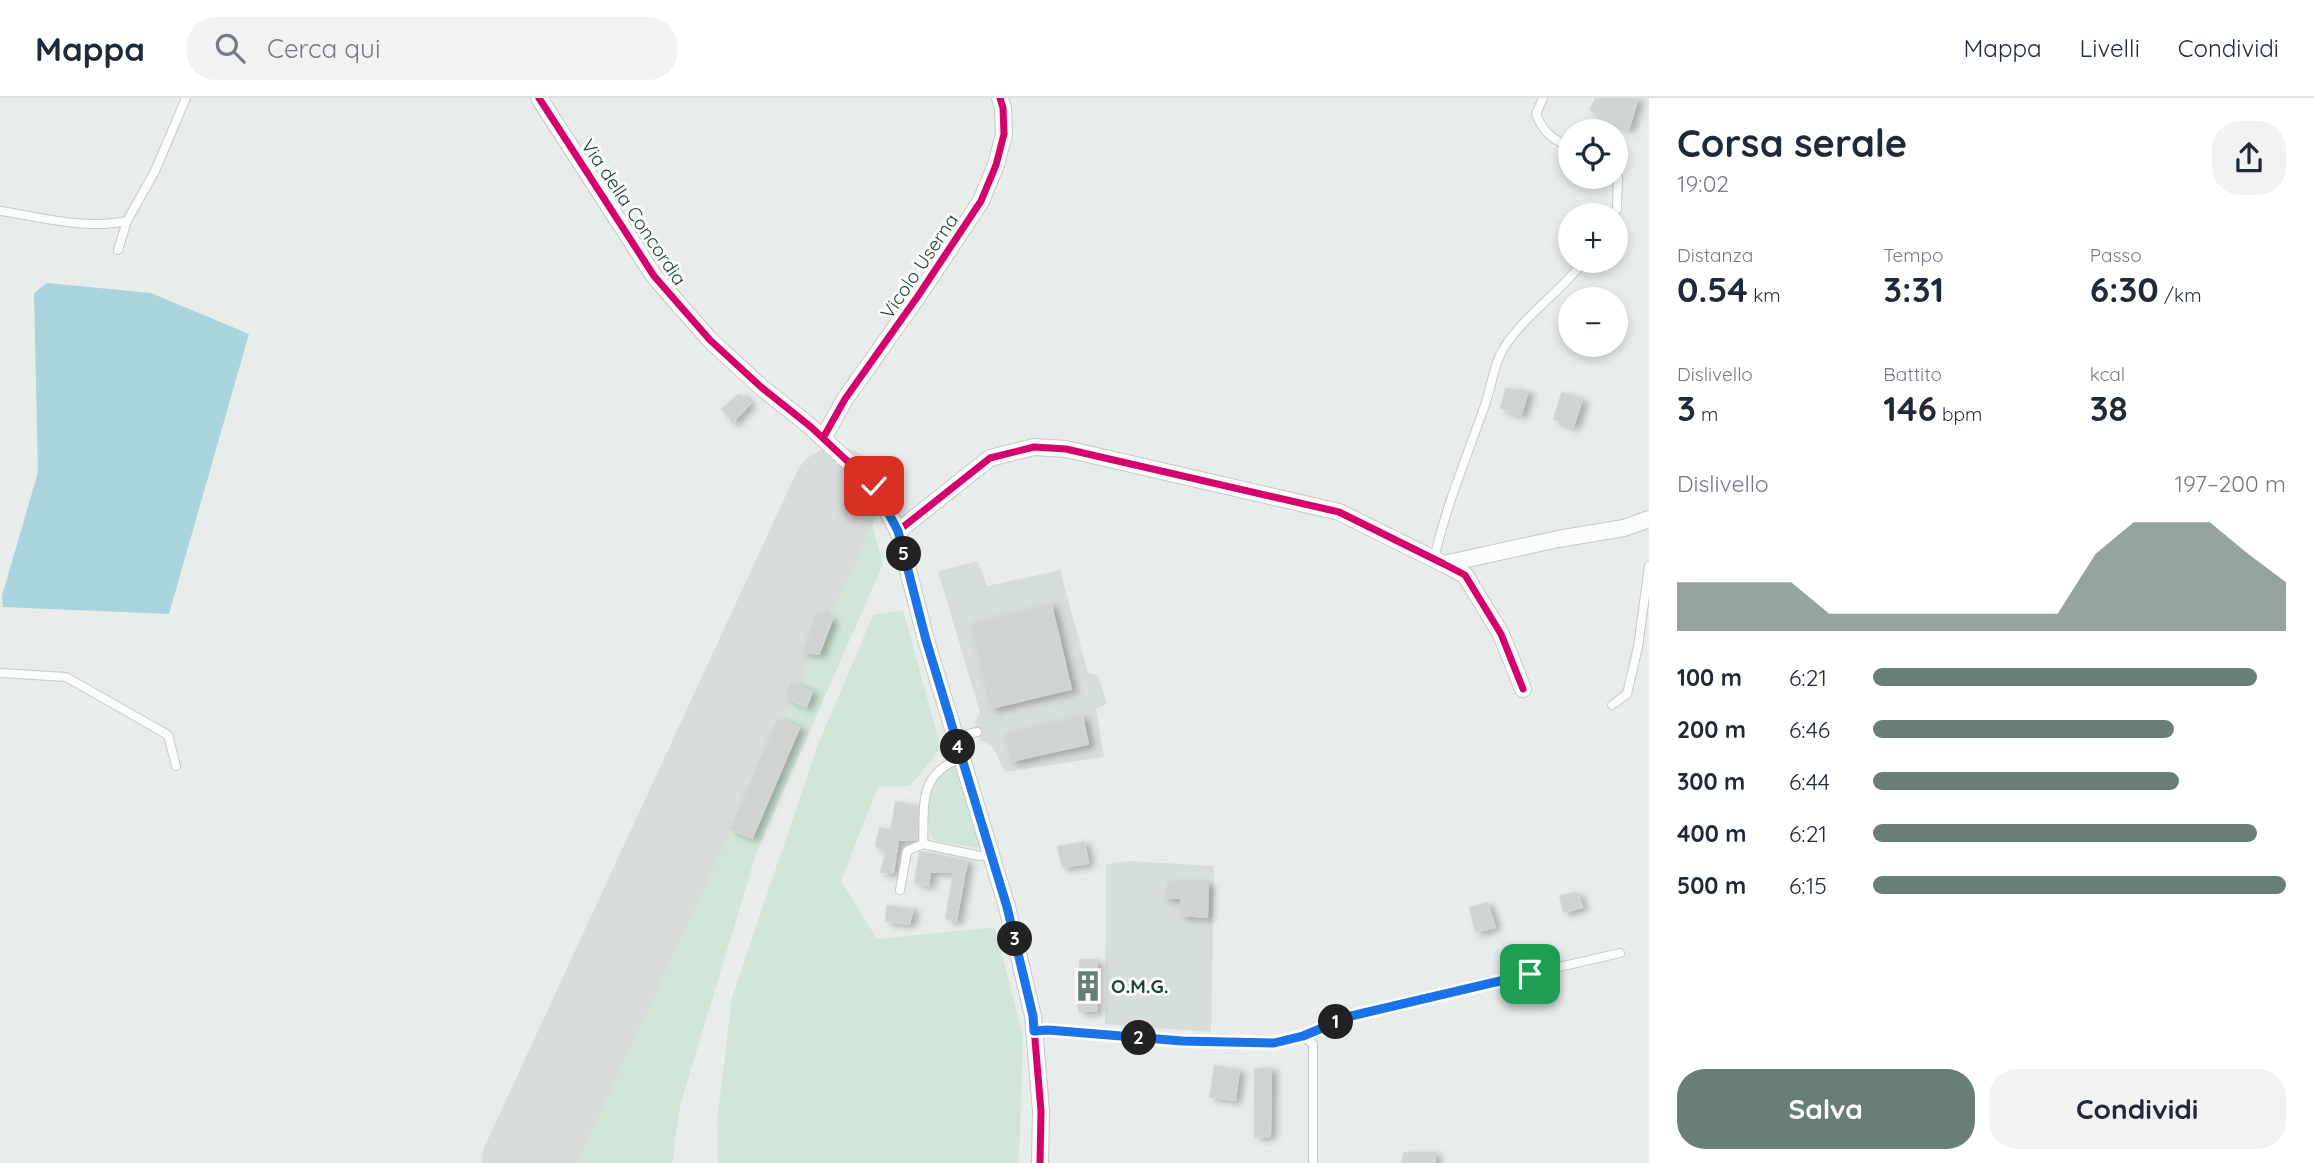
<!DOCTYPE html>
<html lang="it">
<head>
<meta charset="utf-8">
<style>
	:root { --surface:#fff; --page:#f2f2f3; --text:#1f2937; --muted:#747a83; --line:#e0e1e3; --accent:#697e78 }
	body { margin:0; font-family:Quicksand,sans-serif; background:var(--page); color:var(--text); height:100vh; display:flex; flex-direction:column; font-size:26px; white-space:nowrap }
	* { box-sizing:border-box; margin:0 }
	p { font-size:23px; color:var(--muted) }
	.icon { flex:none; width:38px; height:38px; fill:none; stroke:currentColor; stroke-width:2; stroke-linecap:round; stroke-linejoin:round }
	.map { position:relative; flex:1; overflow:hidden }
	.side { display:flex; flex-direction:column; background:var(--surface); width:665px }
	.side>* { flex:none }
	.fabs { position:absolute; left:1558px; top:21px; display:grid; gap:14px }
	.fabs a { display:grid; place-items:center; width:70px; height:70px; border-radius:50%; background:var(--surface); box-shadow:0 4px 10px #0003; font-size:35px }
	.pin { position:absolute; display:grid; place-items:center; width:60px; height:60px; color:#fff; margin:-30px; border-radius:14px; box-shadow:0 4px 10px #0006 }
	.km { position:absolute; width:35px; height:35px; margin:-18px; border-radius:50%; background:#222; color:#fff; font-size:19px; line-height:35px; text-align:center }
	.round { display:grid; place-items:center; flex:none; width:74px; height:74px; border-radius:28px; background:var(--page) }
	.head { display:flex; align-items:center; justify-content:space-between; height:119px; padding:0 28px }
	h1 { font-size:38px; font-weight:700; line-height:52px }
	.metrics { display:grid; grid-template-columns:repeat(3,1fr); gap:10px; height:119px; padding:7px 28px }
	.metrics div { display:grid; align-content:center }
	.metrics b { font-size:35px; font-weight:700 }
	.metrics small { font-size:19px; font-weight:400 }
	.metrics p { font-size:19px }
	.chart { height:196px; padding:14px 28px }
	.chart p { display:flex; justify-content:space-between }
	.chart svg { width:100%; height:126px; margin-top:7px; fill:var(--accent); opacity:.7 }
	.button { display:flex; gap:14px; margin-top:auto; padding:14px 28px }
	.button a { flex:1; height:80px; border-radius:28px; background:var(--accent); color:#fff; font-size:28px; font-weight:700; line-height:80px; text-align:center }
	.button a+a { background:var(--page); color:var(--text) }
	ul { padding:0 28px; list-style:none; font-size:23px }
	li { display:grid; grid-template-columns:112px 84px 1fr; align-items:center; height:52px }
	li i { height:18px; border-radius:9px; background:var(--accent) }
	header { display:flex; align-items:center; gap:42px; box-sizing:border-box; height:98px; padding:0 35px; background:var(--surface); border-bottom:2px solid var(--line) }
	header strong { font-size:33px }
	nav { display:flex; gap:38px; margin-inline-start:auto; font-size:24px }
	.search { width:490px; height:63px; background:var(--page); display:flex; align-items:center; gap:18px; box-sizing:border-box; padding:0 24px; border-radius:28px; color:var(--muted); font-size:26px }
	main { display:flex; flex:1; min-height:0 }
	.map>svg:first-child { display:block }
	.built { fill:#d6dedb }
	.green { fill:#d1e6d8 }
	.water { fill:#a9d4db }
	.lines { fill:none; stroke-linecap:round; stroke-linejoin:round }
	.runway { stroke:#d8dddc; stroke-width:91 }
	.building { fill:#cfd4d2; stroke:#d1d6d4; stroke-width:2; filter:url(#shadow) }
	.lane-casing { stroke:#c5cac8; stroke-width:10 }
	.street-casing { stroke:#c5cac8; stroke-width:18 }
	.lane { stroke:#fcfcfc; stroke-width:8 }
	.street { stroke:#fcfcfc; stroke-width:16 }
	.cycleway-casing { stroke:#f7fbf9; stroke-width:11 }
	.cycleway { stroke:#d6006c; stroke-width:7 }
	.route-casing { stroke:#fff; stroke-width:14 }
	.route { stroke:#1a73e8; stroke-width:9 }
	.labels { text-anchor:middle; dominant-baseline:central; stroke-width:6; stroke-linejoin:round; paint-order:stroke }
	.street-label { font-size:19px; fill:#24423a; stroke:#f7fbf9 }
	.poi-label { font-size:19px; font-weight:bold; fill:#24423a; stroke:#f7fbf9; text-anchor:start }
</style>
</head>
<body>
<header>
<strong>Mappa</strong>
<div class="search"><svg class="icon" aria-label="search" viewBox="0 0 24 24"><circle cx="10" cy="10" r="6"/><path d="M15 15l6 6"/></svg>Cerca qui</div>
<nav><a>Mappa</a><a>Livelli</a><a>Condividi</a></nav>
</header>
<main>
<div class="map">
<svg width="1649" height="1065" viewBox="0 0 1649 1065">
	<defs>
		<filter id="shadow"><feDropShadow dx="5.5" dy="3" stdDeviation="3.5" flood-color="#0004"/></filter>
	</defs>
	<rect width="100%" height="100%" fill="#e8edeb"/>
	<path class="built" d="M978 463 987 488 1060 472 1088 575 1098 577 1107 606 1096 611 1104 659 1005 674 992 648 980 642 975 625 980 615 938 473Z
		M1128 763 1214 768 1211 934 1105 926 1106 766Z"/>
	<path class="green" d="M822 364 864 397 883 466 757 753 680 1008 672 1065H500Z
		M903 512 941 650 910 688 878 689 841 783 877 841 995 829 1023 938 1019 1065H718L717 1024 732 899 819 644 873 517Z
		M955 669 982 751 936 743 931 738C927 709 925 682 955 669Z"/>
	<path class="water" d="M47 185 151 195 249 236 169 516 3 509 2 498 38 374 34 195Z"/>
	<g class="lines">
		<path class="runway" d="M527 1065 837 395"/>
	</g>
	<path class="building" d="M1596 0H1638L1628 32 1590 12Z
		M1506 291 1528 293 1521 317 1501 310Z
		M1562 295 1582 302 1573 329 1554 321Z
		M739 296 750 305 733 324 722 311Z
		M1051 506 1071 591 991 610 971 526Z
		M817 516 832 521 819 556 803 554Z
		M791 585 812 594 806 609 786 599Z
		M1082 618 1088 646 1011 663 1005 636Z
		M778 621 799 630 752 740 731 731Z
		M896 704 918 708 917 742H898L893 775 881 774 886 754 876 748 880 730 891 733Z
		M1084 744 1088 765 1063 769 1058 749Z
		M920 754 967 763 956 823 946 820 954 773 930 774 928 787 915 784Z
		M1167 785H1208L1207 819 1181 817V800H1165Z
		M1577 795 1582 809 1564 814 1560 798Z
		M1487 805 1495 829 1476 834 1470 810Z
		M887 808 913 811 909 826 886 823Z
		M1080 862H1097L1096 913H1079Z
		M1215 968 1239 972 1235 1002 1210 999Z
		M1271 970 1270 1038 1255 1039V971Z
		M1404 1055H1435V1065H1402Z"/>
	<g class="lines">
		<defs>
			<path id="lane" d="M1543 0 1536 16C1543 34 1552 41 1570 49
				M0 113C42 119 84 132 127 123L155 73 186 0
				M1613 117 1617 111 1618 80 1615 77
				M118 152 127 123
				M1434 461C1446 408 1467 358 1485 307 1491 291 1493 270 1501 255 1520 220 1560 195 1584 163
				M0 575 66 579 168 637 176 668
				M1612 607 1627 596 1638 549 1649 468
				M955 639 977 634
				M923 746 980 758 991 757
				M900 792 907 753 923 746C925 706 917 677 961 660
				M1034 933 1048 932 1182 943 1274 945 1303 938 1313 946V1065
				M1303 938 1351 917 1620 855"/>
			<path id="street" d="M539 0 654 178 710 242 761 289 811 329 874 388 898 433 926 542 1007 809 1033 918 1041 1013 1040 1065
				M823 340 845 301 918 198 981 103 996 67 1004 36 1003 10 1000 0
				M898 433 990 360 1034 349 1066 351 1339 414 1444 466 1465 477 1501 536 1523 591
				M1444 466 1558 441 1624 430 1649 421"/>
		</defs>
		<use href="#lane" class="lane-casing"/>
		<use href="#street" class="street-casing"/>
		<use href="#lane" class="lane"/>
		<use href="#street" class="street"/>
		<defs>
			<path id="cycleway" d="M539 0 654 178 710 242 761 289 811 329 874 388 898 433 926 542 1007 809 1033 918 1041 1013 1040 1065
				M823 340 845 301 918 198 981 103 996 67 1004 36 1003 10 1000 0
				M898 433 990 360 1034 349 1066 351 1339 414 1444 466 1465 477 1501 536 1523 591"/>
		</defs>
		<use href="#cycleway" class="cycleway-casing"/>
		<use href="#cycleway" class="cycleway"/>
	</g>
	<g class="lines">
		<defs>
			<path id="route" d="M874 388 898 433 926 542 1007 809 1033 918 1034 933 1048 932 1182 943 1274 945 1303 938 1351 918 1530 876"/>
		</defs>
		<use href="#route" class="route-casing"/>
		<use href="#route" class="route"/>
	</g>
	<defs>
		<symbol id="building-bare" viewBox="-9 -9 18 18"><path d="M-4-6H4V6H1V3H-1V6H-4ZM-2.5-4.3h1.7v1.8h-1.7ZM.8-4.3h1.7v1.8H.8ZM-2.5-1h1.7V.8h-1.7ZM.8-1h1.7V.8H.8Z" fill="#697e78" stroke="#f7fbf9" stroke-width="2.5" paint-order="stroke"/></symbol>
	</defs>
	<g fill-rule="evenodd">
		<use href="#building-bare" x="1066" y="866" width="44" height="44"/>
	</g>
	<g class="labels">
		<g class="street-label">
			<text transform="translate(634 114) rotate(56)">Via della Concordia</text>
			<text transform="translate(919 168) rotate(-56)">Vicolo Userna</text>
		</g>
		<g class="poi-label">
			<text x="1111" y="888">O.M.G.</text>
		</g>
	</g>
</svg>
<div class="fabs">
<a><svg class="icon" aria-label="locate" viewBox="0 0 24 24"><circle cx="12" cy="12" r="6"/><path d="M12 2v4M12 18v4M2 12h4M18 12h4"/></svg></a>
<a>+</a>
<a>−</a>
</div>
<div class="pin" style="left:1530px;top:876px;background:#1e9e55"><svg class="icon" aria-label="arrive" viewBox="0 0 24 24"><path d="M6 21V4h12l-3 4 3 4H6"/></svg></div>
<div class="pin" style="left:874px;top:388px;background:#d93025"><svg class="icon" aria-label="check" viewBox="0 0 24 24"><path d="M5 12l5 5 9-10"/></svg></div>
<b class="km" style="left:1336px;top:924px">1</b>
<b class="km" style="left:1139px;top:940px">2</b>
<b class="km" style="left:1015px;top:841px">3</b>
<b class="km" style="left:958px;top:649px">4</b>
<b class="km" style="left:904px;top:456px">5</b>
</div>
<section class="side">
<div class="head"><div><h1>Corsa serale</h1><p>19:02</p></div><a class="round"><svg class="icon" aria-label="share" viewBox="0 0 24 24"><path d="M12 15V3M7 8l5-5 5 5M5 13v7h14v-7"/></svg></a></div>
<div class="metrics">
<div><p>Distanza</p><b>0.54<small> km</small></b></div>
<div><p>Tempo</p><b>3:31</b></div>
<div><p>Passo</p><b>6:30<small> /km</small></b></div>
</div>
<div class="metrics">
<div><p>Dislivello</p><b>3<small> m</small></b></div>
<div><p>Battito</p><b>146<small> bpm</small></b></div>
<div><p>kcal</p><b>38</b></div>
</div>
<div class="chart"><p><span>Dislivello</span>197–200 m</p>
<svg viewBox="0 0 160 44" preserveAspectRatio="none"><path d="M0 44V27L10 27L20 27L30 27L40 38L50 38L60 38L70 38L80 38L90 38L100 38L110 17L120 6L130 6L140 6L150 17L160 27V44z"/></svg>
</div>
<ul>
<li><b>100 m</b>6:21<i style="width:93%"></i></li>
<li><b>200 m</b>6:46<i style="width:73%"></i></li>
<li><b>300 m</b>6:44<i style="width:74%"></i></li>
<li><b>400 m</b>6:21<i style="width:93%"></i></li>
<li><b>500 m</b>6:15<i style="width:100%"></i></li>
</ul>
<div class="button"><a>Salva</a><a>Condividi</a></div>
</section>
</main>
</body>
</html>
